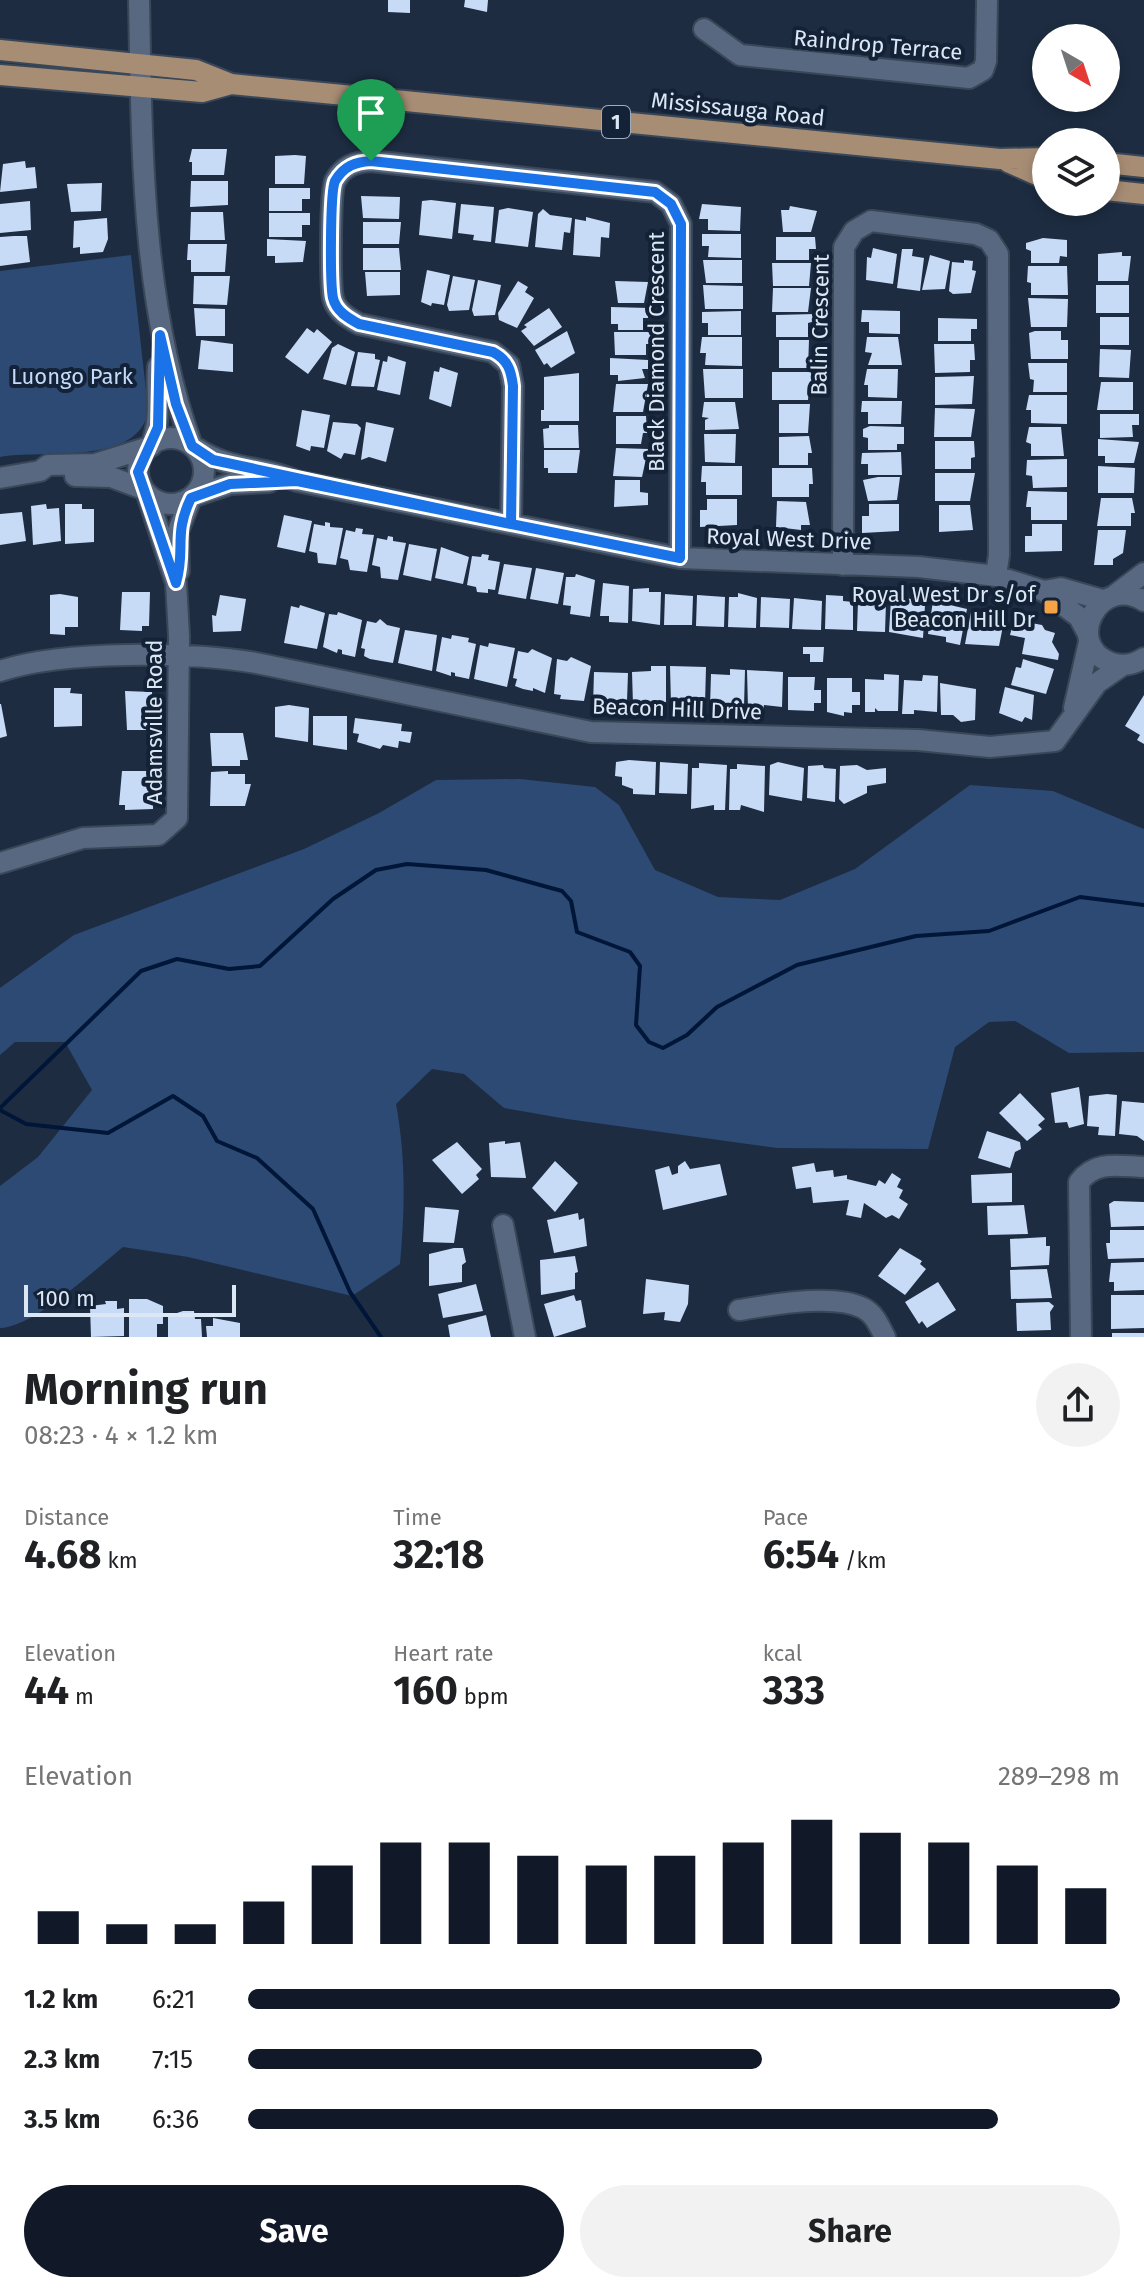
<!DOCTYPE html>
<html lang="en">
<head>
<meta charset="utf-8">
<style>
	:root { --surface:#fff; --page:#f2f2f2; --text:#202124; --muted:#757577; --accent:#111827 }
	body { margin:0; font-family:"Fira Sans",sans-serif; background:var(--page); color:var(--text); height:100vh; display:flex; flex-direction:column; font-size:30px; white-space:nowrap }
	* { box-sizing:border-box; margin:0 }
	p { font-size:26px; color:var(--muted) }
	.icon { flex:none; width:44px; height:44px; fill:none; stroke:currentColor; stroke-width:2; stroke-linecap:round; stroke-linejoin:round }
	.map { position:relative; height:1337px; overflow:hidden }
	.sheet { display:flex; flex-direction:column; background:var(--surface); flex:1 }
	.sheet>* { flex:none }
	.needle { width:52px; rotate:141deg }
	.controls { position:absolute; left:1032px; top:24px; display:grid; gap:16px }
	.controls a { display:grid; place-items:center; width:88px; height:88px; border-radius:50%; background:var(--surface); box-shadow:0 4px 12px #0003; font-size:40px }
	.scale { position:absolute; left:24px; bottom:20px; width:212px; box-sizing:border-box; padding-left:8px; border:4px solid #dce7f5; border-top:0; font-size:22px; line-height:28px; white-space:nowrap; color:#dce7f5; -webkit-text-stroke:6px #142237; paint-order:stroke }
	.pin { position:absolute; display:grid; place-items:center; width:68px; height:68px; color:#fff; margin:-82px -34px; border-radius:50% 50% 50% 0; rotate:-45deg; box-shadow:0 0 8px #0007 }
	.pin .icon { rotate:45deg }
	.round { display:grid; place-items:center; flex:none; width:84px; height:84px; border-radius:42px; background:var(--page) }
	.summary { display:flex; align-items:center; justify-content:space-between; height:136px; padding:0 24px }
	h1 { font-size:44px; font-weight:700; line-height:60px }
	.stats { display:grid; grid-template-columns:repeat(3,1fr); gap:12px; height:136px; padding:8px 24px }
	.stats div { display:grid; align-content:center }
	.stats b { font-size:40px; font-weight:700 }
	.stats small { font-size:22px; font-weight:400 }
	.stats p { font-size:22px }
	.chart { height:224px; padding:16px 24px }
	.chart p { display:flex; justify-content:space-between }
	.chart svg { width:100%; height:144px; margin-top:8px; stroke:var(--accent); stroke-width:6 }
	.cta { display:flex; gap:16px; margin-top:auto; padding:16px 24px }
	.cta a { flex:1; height:92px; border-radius:48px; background:var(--accent); color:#fff; font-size:32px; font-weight:700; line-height:92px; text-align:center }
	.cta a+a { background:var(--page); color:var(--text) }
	ul { padding:0 24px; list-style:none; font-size:26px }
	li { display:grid; grid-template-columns:128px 96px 1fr; align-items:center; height:60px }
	li i { height:20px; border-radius:10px; background:var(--accent) }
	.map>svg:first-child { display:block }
	.green { fill:#2c4a73 }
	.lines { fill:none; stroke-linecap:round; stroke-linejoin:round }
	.stream { stroke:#001638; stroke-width:4 }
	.building { fill:#c7dbf7 }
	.minor-casing { stroke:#394758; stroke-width:24 }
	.major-casing { stroke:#394758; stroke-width:24 }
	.minor { stroke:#576880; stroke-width:20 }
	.major { stroke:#a88d75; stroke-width:20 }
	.route-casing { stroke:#fff; stroke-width:16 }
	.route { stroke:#1a73e8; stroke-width:10 }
	.poi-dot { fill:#f6a247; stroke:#142237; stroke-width:3 }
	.labels { text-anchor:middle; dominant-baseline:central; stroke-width:8; stroke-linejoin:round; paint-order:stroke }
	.shield { fill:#142237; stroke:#a0acbc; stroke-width:2 }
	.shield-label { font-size:20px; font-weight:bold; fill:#dce7f5 }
	.street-label { font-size:22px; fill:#dce7f5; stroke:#142237 }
	.park-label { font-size:22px; fill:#c4daf9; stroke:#142237 }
	.poi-label { font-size:22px; fill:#dce7f5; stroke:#142237; text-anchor:end }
</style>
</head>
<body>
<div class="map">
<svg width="1144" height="1337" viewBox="0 0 1144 1337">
	<rect width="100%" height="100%" fill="#1d2c41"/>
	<path class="green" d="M131 255 148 409C142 467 41 449 0 457V271Z
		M520 779 595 787 619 805 655 870 718 897 780 900 855 869 970 785 1053 791 1144 829V1052L1069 1053 1015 1021 989 1022 955 1047 928 1149 777 1148 567 1119 504 1108 464 1074 432 1069 396 1104C406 1158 405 1209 400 1264L352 1296 188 1257 123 1247C97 1268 33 1328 0 1328V1186L38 1157 92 1090 65 1042H15L0 1055V988L74 935 304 849 379 813 436 780Z"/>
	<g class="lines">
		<path class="stream" d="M0 1108 141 971 177 959 229 969 260 966 333 899 376 870 407 864 486 870 562 891 571 901 577 932 630 952 640 966 636 1025 649 1042 663 1048 687 1035 717 1007 797 965 916 936 989 931 1080 897 1144 905
			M0 1110 26 1124 108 1133 173 1096 203 1116 217 1141 257 1158 313 1209 350 1292 381 1337"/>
	</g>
	<path class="building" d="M388 0H410V13L388 12Z
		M465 0H488L487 12 464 7Z
		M192 149H227L224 175H192V162H189Z
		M295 155 306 156 304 184H275V156Z
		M25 161 26 168 35 167 37 188 0 192 3 164Z
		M191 181H228V205L190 207Z
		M102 183 101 211 71 212 67 184Z
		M269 188H310V199H302V211H269Z
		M361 196 400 197 399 219 363 218Z
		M431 200 456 203 452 239 419 235 422 201Z
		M30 201 31 230 0 233V204Z
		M461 204 494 207 491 242 473 240 474 235 458 233Z
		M702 204 741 207 740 231 708 230V219H699Z
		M790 206 817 211 811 232H783L781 210H789Z
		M508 208 533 212 528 247 495 243 499 210Z
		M543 209 550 215 572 218 570 233 564 232 562 250 535 247 538 214Z
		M191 212H223L225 240H190Z
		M269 213H310V225H302V237H269Z
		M586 217 610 223 609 238 601 237 600 257 573 255 575 219 586 221Z
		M107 218 108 239 103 252 80 254V247L73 248 74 221Z
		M363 222H401L399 244H363Z
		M702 234H741V258L708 257 709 246H702Z
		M14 236H27L30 262 0 266V237Z
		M776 237H815L816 249H809V260H776Z
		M1043 238 1067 240V257L1060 256 1059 263H1031V251L1026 249V243Z
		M267 239 306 241 303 262 275 263V256H267Z
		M188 244H227L225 272H191V260H187Z
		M363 248H399L401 270H363Z
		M873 248 897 254 893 284 866 280 867 257 871 258Z
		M902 249H913L912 256 924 258 920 291 897 288Z
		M1122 252V256H1131L1128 281H1098V254Z
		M930 255 950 261 945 289 922 290Z
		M703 260H742V283H706Z
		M964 260 973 261 972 270 976 271 971 293 953 294 949 291 952 262 964 263Z
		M772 263H811L809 286H773Z
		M1028 266H1067L1068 295H1031V283L1027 282Z
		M427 270 450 275 444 305 432 303 431 306 421 302Z
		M365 272H400V295L367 296Z
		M194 276H230L227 305 193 304Z
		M453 276 475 280 469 310 449 311 447 305Z
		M478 280 501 285 495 315 474 316 472 310Z
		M518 281 528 287 525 292 534 298 517 328 499 320 498 313Z
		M615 281 648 282 644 303H618Z
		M703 285 743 286V309H705Z
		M1096 285H1129V313H1096Z
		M773 288H811L808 312H772Z
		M1028 298 1068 299 1067 327H1031Z
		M611 307 649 308 648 318H643V330H618V324H611Z
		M194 308 225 309V336H196Z
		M549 308 562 327 534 346 521 331 527 327 524 325Z
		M862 310 900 311V334L869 333V322H861Z
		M741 311V335H708V323H702V312Z
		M815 314V321L808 323V337H776V315Z
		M1100 317H1129V345H1100Z
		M938 318 977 319V329H971V341H938Z
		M307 328 314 333 317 329 332 342 308 374 285 357Z
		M567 331 575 353 551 368 547 363 544 365 535 350Z
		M1035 331H1061V340H1068V359H1031L1029 333Z
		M614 332H650L653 344H646V355H615Z
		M702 337H742V366L705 365 706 353H700Z
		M867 337H898L902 365H868L872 353 865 352Z
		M201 340 233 344V372L198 369Z
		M779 340H809L808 368H779Z
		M338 344 355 352 346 385 323 379 332 348Z
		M934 344H974L975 360H970V372L935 373Z
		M1100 349 1131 350 1129 378 1099 377Z
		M358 352 375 354V359L380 360 374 387 351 386Z
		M388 356 406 362 400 395 377 390 383 361 387 362Z
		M610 358 648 360V369H642L645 378 618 381V375H610Z
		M1028 363H1067V392H1033L1034 380 1030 379Z
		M440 367 458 373 451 407 429 399 434 371 439 372Z
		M703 369H743V398H705Z
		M867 369H898L897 398 868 397V385H864Z
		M772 372H811L813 388H809L808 400H772Z
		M579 373V421H541V410H544V377Z
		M974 376 972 404 935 405V377Z
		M1101 382H1133V410H1097Z
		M616 384H648L643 412H613Z
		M1029 395H1067V424L1031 423V410H1026Z
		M862 401H902L901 424H868V412H861Z
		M704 402H735L739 429 705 430V420L709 418 702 417Z
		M779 404H810L808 433H779Z
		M935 408 975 409 971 437H934Z
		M302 410 330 415 324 448 311 446 310 451 296 446Z
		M1100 414H1139V425H1132L1133 437 1100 438Z
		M616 416H646L647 433H643L641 444H616Z
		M333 422 357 424 361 428 355 455 344 453 341 459 327 451Z
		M366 422 394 428 386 462 369 457 361 460Z
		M549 425H578L579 448H544L543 429 549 428Z
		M870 426 904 427V444H897V450H868V438L863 437V429Z
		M1029 427H1061L1064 456H1031V444L1026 442Z
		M704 434H736L735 463 705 462Z
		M809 436 812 453H808V465H779V437Z
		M1098 439 1139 442 1134 463H1105V456H1098Z
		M935 441H974L975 457 971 458V469H935Z
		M616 448 648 449 642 477 613 476Z
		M544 450H580L577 473H548V468H544Z
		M901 452 902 475H868V464H861L862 453Z
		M1067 459V487L1033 488 1032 476 1026 475 1027 460Z
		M702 466H742V495H706V482H701Z
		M1098 466 1135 468 1134 493H1098Z
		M772 468H812L813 484H809V497H772Z
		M935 473H975L970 501H935Z
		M878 477H900L897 500 868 501 863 480Z
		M615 480H640V492L648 493V505L614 507Z
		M1028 491 1067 492V520H1031V507H1026Z
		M1101 498H1132L1135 513H1131V526H1097Z
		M707 499H737V525L700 527V510H707Z
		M777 501 806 502 810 525H801V530L776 527Z
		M46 504 47 509 59 508 61 541 33 545 31 506Z
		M65 504H82V509H94V542L65 544Z
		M869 504H899V531L862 533V516H869Z
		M939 505H970L973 530 939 532Z
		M22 512 26 541 0 545V514Z
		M284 515 312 521 305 553 277 547Z
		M325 522 330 523V527L343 528 336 565 318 563 317 553 309 551 314 524 325 526Z
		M1032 524H1062V551L1025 552V536H1032Z
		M356 528 363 529 362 534 374 535 367 572 350 570 348 560 340 558 346 530 355 532Z
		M1098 530H1126L1123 553 1113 559V565H1094Z
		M388 536 393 537V541L406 543 398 580 381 578 380 567 372 565 377 538 387 540Z
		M409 544 437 549 431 581 403 575Z
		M441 547 469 557 463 584 435 578Z
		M482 554 489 555 488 560 500 562 495 590 488 589V593L477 592 476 587 467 585 472 556 481 557Z
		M504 564 532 568 526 599 498 594Z
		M536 568 564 573 558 604 530 599Z
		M576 574 595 580 590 617 570 614 571 606 563 605 566 577H575Z
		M603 583 629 586 628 623 609 622V616H600Z
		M649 588V592H661L660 625 632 621 633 589Z
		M122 592H150L149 626H142V631L120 630Z
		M738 593 757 598 756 628 728 627 729 597H738Z
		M60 594 78 597V627H65V635L50 634V595Z
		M665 594 693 596 692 625H664Z
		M220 595 246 599 241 631 213 632 212 615 216 616Z
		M697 595 725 597 724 627 696 626Z
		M826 595 843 596V601L853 602V630L825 629Z
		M761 597 790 599 789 628 760 627Z
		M794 598 822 601 821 630 792 629Z
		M867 598 886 603 885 632 857 631 858 601H867Z
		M899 598 913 599V604L925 605 923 638 889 632 891 599Z
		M933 601 967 609 960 645 946 642V637L928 634Z
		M300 605 325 613 317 649 284 643 291 606 299 608Z
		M992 611 1005 616 999 646 965 644 971 612Z
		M338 612 362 620 355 657 342 654V650L338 649 337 653 323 647 329 614 337 615Z
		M380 619 387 625 400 628 393 663 370 659 364 656 365 649 361 648 367 621 376 623Z
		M1014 620 1042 625 1045 630 1055 633 1052 642 1059 654 1058 660 1022 654 1025 638 1010 635Z
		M405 630 437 635 432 671 398 663Z
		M452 635 469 638 468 642 476 644 469 679 455 676V673L451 672V676L436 671 442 637 451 639Z
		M489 643 515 648 507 687 474 679 480 645 488 647Z
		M803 647H824L823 662H810V654H803Z
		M532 649 552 658 545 693 533 688V691L523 689 515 686 517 679 513 678 518 651 528 653Z
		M571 657 591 666 584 701 560 699 561 695 554 694 557 659 567 661Z
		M1023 659 1054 669 1046 694 1011 685 1016 667 1021 668Z
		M651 666H666V702L646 703 644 700V704L633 705 632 672 651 671Z
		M670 666 706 667 705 704 691 701H687L686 706 671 704Z
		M730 669 745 670 744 706H722L720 703V707H710L711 674 730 675Z
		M747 670 783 672 782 707 764 705 763 710 748 708Z
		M594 672 628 673 627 701H616L609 707 593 706Z
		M884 674 899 675 898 711H878L875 708V712H865V679L884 680Z
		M923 675 938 676 937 712 914 710V714H902L904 680 922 681Z
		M788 677H815L814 690H821V703H814V711L788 710Z
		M827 678H852V692H860V705H852V713L844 712V716L827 712Z
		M940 683 976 689 975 720 961 722 953 715H941Z
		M1005 687 1034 695 1032 720 1025 717 1022 722 999 713Z
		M54 688H71L70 693 82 694V726L54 727Z
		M125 691 152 692 154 730H127Z
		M1144 695V744L1137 740 1140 735 1125 726Z
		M1 704 7 736 0 738V704Z
		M289 705 309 708 308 742 275 737V707Z
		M313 716H347V750L313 745Z
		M355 718 402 724 401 731 412 732 410 743 399 741 398 748 383 745 380 749 357 742 359 734 353 733Z
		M210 733H243L248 760H240V766H212Z
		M629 760 656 762 655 795 633 794V789L622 785V777L615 776 616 762Z
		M660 762 688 764 687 794 659 793Z
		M778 762 804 768 802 801 769 795 770 765Z
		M699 763 727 765 725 810H714V805L691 809 692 768H699Z
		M737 764 765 766 764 812 741 805 740 810H729L730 769H737Z
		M823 765 824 768 836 769 835 802 807 798 808 766Z
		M857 765 867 770 886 768V783L867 786V793L844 804 839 799 840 766Z
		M122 771H153V809L125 810V805H119Z
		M228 771V774H245V784H251L245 806H210L211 772Z
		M1079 1087 1084 1124 1069 1128 1067 1122 1055 1123 1051 1093Z
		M1020 1093 1045 1119 1038 1125 1042 1129 1027 1141 999 1113Z
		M1107 1094 1117 1095 1115 1136 1098 1135 1099 1127 1087 1126 1089 1096Z
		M1122 1101 1144 1103V1141L1137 1136 1119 1134Z
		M987 1131 1020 1142 1021 1149 1015 1152 1010 1168 978 1158Z
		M505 1141V1144L520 1142 526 1178 491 1177 489 1143Z
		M457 1142 482 1169 476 1175 479 1179 462 1194 432 1160Z
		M555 1161 578 1183 555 1212 532 1188Z
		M685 1161 690 1169 720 1164 727 1195 663 1210 655 1170 669 1166 672 1175 678 1173V1166Z
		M814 1163 816 1172 833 1170 834 1177 847 1175V1179L876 1186 879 1180 885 1184 892 1173 901 1179 897 1187 903 1190 899 1198 908 1204 899 1219 892 1215 886 1218 864 1203 861 1218 846 1215 849 1200 813 1203 811 1187 796 1189 792 1167Z
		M1012 1173V1202L972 1203 971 1175Z
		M1114 1201 1144 1202V1226L1111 1227 1109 1204Z
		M1024 1205 1028 1234 988 1235 987 1206Z
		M425 1207 459 1210 454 1243 423 1242Z
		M578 1213 579 1220 584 1218 587 1246 554 1253 547 1220Z
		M1110 1230H1144V1258L1108 1259 1106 1243H1110Z
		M1046 1237V1246H1050L1049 1265 1011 1267 1010 1239Z
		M454 1248H463L466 1262 462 1265V1282L429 1286V1254Z
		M900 1248 922 1261 920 1264 926 1269 905 1295 878 1276Z
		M575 1256 578 1272 575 1273V1289L541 1295 540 1260Z
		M1144 1262V1290L1114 1291V1282H1109L1111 1263Z
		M1047 1269 1052 1298 1011 1299 1010 1270Z
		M646 1279 689 1285 688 1304 680 1322 664 1320 665 1312 643 1314Z
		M938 1282 956 1310 927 1328 922 1321 919 1324 905 1302Z
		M476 1284 483 1311 443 1318 438 1294Z
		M574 1295 576 1301 581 1300 586 1327 554 1337 544 1304Z
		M1111 1295H1144V1328L1111 1329Z
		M129 1299H147L163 1306V1324H157V1337H129Z
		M105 1301H117V1309L124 1308V1336L91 1337 90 1306 106 1304Z
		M1049 1302 1054 1306 1050 1312 1051 1330 1017 1331 1016 1303Z
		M183 1311H194L195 1319H201L202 1337H168V1316Z
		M486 1315 491 1337H450L448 1325Z
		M213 1318 240 1323V1337H207L206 1326H213Z
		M1112 1333H1144V1337H1112Z"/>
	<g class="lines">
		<defs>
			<path id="minor" d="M139 0C142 150 141 303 192 446
				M704 29 740 55 969 78 983 70 986 61 987 0
				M138 471a33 33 0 1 1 66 0a33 33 0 1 1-66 0Z
				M151 446C162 418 156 396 158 367
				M196 448C230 471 261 465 297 481L680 558 919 567 996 576 1044 591 1079 617 1087 632
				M75 476 111 477 143 489
				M0 478 40 471 48 465 95 464 149 447
				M194 496 230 484 269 482
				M511 524 513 386 509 365 493 352 359 324C348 318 336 311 333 298 330 284 330 192 335 181 343 166 355 162 371 161L655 192 671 204 681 224 680 558
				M843 565 844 247 854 231 871 221 976 234 989 240 998 254 999 555 996 576
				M179 571 178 531 191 498
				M1044 591 1061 588 1103 600
				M1115 595 1144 573
				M1144 601C1101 573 1063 642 1109 662 1121 667 1133 665 1144 658
				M0 671C64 650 189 652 256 663L591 732 918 740 990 747 1055 741 1097 683 1123 665
				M1074 708 1089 642
				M0 863 83 838 158 835 177 818 179 636 176 583 147 494
				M503 1225 525 1337
				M739 1310C771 1305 833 1293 863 1308 875 1314 879 1326 885 1337
				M1081 1337 1079 1182C1096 1160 1118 1166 1144 1167"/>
			<path id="major" d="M0 50 196 70 231 84 1000 159 1046 158
				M0 75 202 92 231 84
				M1008 162 1046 179
				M1106 163 1144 167
				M1106 190 1144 194"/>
		</defs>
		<use href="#minor" class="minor-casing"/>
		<use href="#major" class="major-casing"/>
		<use href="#minor" class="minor"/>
		<use href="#major" class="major"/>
	</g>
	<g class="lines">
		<defs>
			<path id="route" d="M371 161C355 162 344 166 335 181 330 192 330 284 333 298 336 311 348 318 359 324L493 352C508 360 511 370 513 386L511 524 213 460 192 446 176 404 160 335 158 427 138 472 176 583C186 549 173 535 191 498L230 484 297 481 680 558 681 224 671 204 655 192 371 161"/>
		</defs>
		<use href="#route" class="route-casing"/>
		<use href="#route" class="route"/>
	</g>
	<rect class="poi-dot" x="1043" y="599" width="16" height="16" rx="4"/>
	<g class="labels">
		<rect class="shield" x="602" y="106" width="28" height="32" rx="6"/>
		<g class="shield-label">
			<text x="616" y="122">1</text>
		</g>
		<g class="street-label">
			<text transform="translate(878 45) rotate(5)">Raindrop Terrace</text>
			<text transform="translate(738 109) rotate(6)">Mississauga Road</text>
			<text transform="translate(820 325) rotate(-89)">Balin Crescent</text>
			<text transform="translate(656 352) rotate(-90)">Black Diamond Crescent</text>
			<text transform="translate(789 539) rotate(2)">Royal West Drive</text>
			<text transform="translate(677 709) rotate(2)">Beacon Hill Drive</text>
			<text transform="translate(154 722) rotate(-90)">Adamsville Road</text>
		</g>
		<g class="park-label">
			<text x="72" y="376">Luongo Park</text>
		</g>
		<g class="poi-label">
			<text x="1035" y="594">Royal West Dr s/of<tspan x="1035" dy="25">Beacon Hill Dr</tspan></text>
		</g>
	</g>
</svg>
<div class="controls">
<a><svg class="needle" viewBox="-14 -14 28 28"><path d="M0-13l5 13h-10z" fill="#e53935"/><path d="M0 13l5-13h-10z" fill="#757577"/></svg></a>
<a><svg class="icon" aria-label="layers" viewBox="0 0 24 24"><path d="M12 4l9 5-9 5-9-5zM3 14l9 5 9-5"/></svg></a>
</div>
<div class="scale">100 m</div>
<div class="pin" style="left:371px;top:161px;background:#1e9e55"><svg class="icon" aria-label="arrive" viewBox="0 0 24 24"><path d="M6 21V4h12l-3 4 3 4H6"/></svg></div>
</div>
<section class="sheet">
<div class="summary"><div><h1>Morning run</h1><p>08:23 · 4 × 1.2 km</p></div><a class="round"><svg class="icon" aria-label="share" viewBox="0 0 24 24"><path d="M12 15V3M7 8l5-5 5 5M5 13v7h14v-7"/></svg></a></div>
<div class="stats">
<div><p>Distance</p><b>4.68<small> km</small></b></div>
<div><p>Time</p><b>32:18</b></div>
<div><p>Pace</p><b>6:54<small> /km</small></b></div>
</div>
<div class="stats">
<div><p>Elevation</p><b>44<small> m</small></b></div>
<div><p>Heart rate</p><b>160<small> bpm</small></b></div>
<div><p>kcal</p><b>333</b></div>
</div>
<div class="chart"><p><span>Elevation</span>289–298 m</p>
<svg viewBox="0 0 160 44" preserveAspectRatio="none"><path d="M5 44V34M15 44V38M25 44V38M35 44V31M45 44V20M55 44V13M65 44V13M75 44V17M85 44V20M95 44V17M105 44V13M115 44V6M125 44V10M135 44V13M145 44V20M155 44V27"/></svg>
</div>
<ul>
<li><b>1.2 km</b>6:21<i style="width:100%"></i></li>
<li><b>2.3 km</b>7:15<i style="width:59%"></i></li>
<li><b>3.5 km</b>6:36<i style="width:86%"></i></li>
</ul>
<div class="cta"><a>Save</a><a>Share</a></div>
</section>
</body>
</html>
